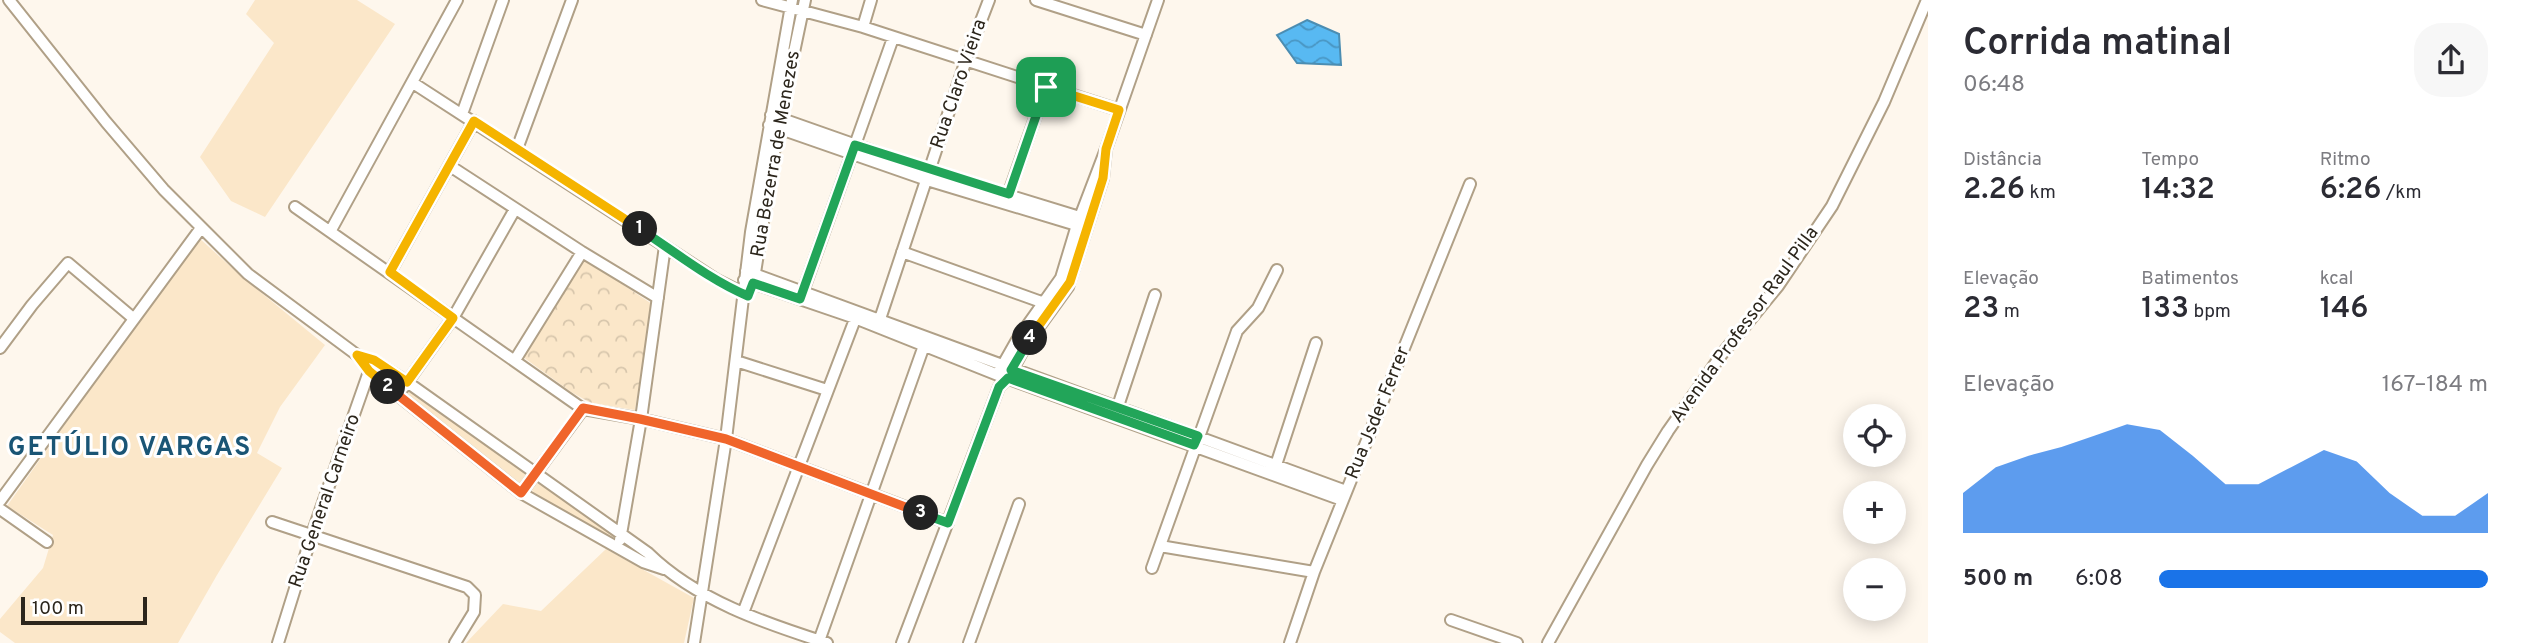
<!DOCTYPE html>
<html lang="pt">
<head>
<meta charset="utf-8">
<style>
	:root { --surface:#fff; --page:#f7f7f7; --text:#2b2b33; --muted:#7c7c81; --accent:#1a73e8 }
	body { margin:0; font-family:Overpass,sans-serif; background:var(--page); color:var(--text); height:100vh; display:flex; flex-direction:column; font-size:26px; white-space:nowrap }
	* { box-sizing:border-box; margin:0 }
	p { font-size:23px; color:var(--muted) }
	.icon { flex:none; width:38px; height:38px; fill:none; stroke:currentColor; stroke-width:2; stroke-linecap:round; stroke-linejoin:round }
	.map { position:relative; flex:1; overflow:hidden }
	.drawer { display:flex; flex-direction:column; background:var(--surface); width:595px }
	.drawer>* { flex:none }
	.tools { position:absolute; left:1843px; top:404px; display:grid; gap:14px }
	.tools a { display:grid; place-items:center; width:63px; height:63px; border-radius:50%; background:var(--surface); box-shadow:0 4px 18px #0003; font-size:35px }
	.scale { position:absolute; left:21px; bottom:18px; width:126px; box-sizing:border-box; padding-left:7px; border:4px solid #2c261c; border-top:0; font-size:19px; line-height:24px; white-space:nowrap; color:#2c261c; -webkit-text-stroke:5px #fff; paint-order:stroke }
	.pin { position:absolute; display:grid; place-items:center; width:60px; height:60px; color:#fff; margin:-30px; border-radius:14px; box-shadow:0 4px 10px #0006 }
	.km { position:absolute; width:35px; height:35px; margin:-18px; border-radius:50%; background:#222; color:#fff; font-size:19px; line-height:35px; text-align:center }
	.round { display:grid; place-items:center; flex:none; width:74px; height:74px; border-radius:28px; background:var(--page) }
	.head { display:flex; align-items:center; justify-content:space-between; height:119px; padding:0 35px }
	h1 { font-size:38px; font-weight:600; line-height:52px }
	.metrics { display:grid; grid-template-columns:repeat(3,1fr); gap:10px; height:119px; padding:7px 35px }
	.metrics div { display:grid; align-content:center }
	.metrics b { font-size:30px; font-weight:600 }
	.metrics small { font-size:19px; font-weight:400 }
	.metrics p { font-size:19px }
	.chart { height:196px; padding:14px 35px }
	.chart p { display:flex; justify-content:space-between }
	.chart svg { width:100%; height:126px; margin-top:7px; fill:var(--accent); opacity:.7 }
	ul { padding:0 35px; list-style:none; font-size:23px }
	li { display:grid; grid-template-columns:112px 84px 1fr; align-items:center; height:52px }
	li i { height:18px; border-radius:9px; background:var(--accent) }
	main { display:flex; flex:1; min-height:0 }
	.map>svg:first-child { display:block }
	.grass { fill:#fbe7c9 }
	.forest { fill:url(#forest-crowns) }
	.water { fill:url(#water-waves); stroke:#4b8db2; stroke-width:2 }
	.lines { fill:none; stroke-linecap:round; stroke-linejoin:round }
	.minor-casing { stroke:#b0a087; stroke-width:14 }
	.minor { stroke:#fff; stroke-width:10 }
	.split-1-casing { stroke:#fff; stroke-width:14 }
	.split-2-casing { stroke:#fff; stroke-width:14 }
	.split-3-casing { stroke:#fff; stroke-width:14 }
	.split-4-casing { stroke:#fff; stroke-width:14 }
	.split-5-casing { stroke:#fff; stroke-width:14 }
	.split-1 { stroke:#22a559; stroke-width:9 }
	.split-2 { stroke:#f5b400; stroke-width:9 }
	.split-3 { stroke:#f0652b; stroke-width:9 }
	.split-4 { stroke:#22a559; stroke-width:9 }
	.split-5 { stroke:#f5b400; stroke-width:9 }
	.labels { text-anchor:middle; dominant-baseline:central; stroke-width:6; stroke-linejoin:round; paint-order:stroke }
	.street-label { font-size:19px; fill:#2c261c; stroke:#fff }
	.district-label { font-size:26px; font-weight:bold; letter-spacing:2px; fill:#1a5575; stroke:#fff }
</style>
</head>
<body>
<main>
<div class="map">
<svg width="1928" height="643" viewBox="0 0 1928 643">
	<defs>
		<pattern id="forest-crowns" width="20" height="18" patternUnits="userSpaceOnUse" patternTransform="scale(1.75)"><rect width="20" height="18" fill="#fbe7c9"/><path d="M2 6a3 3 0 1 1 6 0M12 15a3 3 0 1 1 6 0" fill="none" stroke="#d7c6ac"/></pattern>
		<pattern id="water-waves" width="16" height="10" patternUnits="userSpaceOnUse" patternTransform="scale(1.75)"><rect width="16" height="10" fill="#58b9f2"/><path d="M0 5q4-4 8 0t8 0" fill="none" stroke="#4996c3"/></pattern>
	</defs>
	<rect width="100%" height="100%" fill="#fef7ed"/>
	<path class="grass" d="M255 0H357L395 24 265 217 231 201 200 157 274 43 246 14Z
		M198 237 242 277 325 345 280 407 257 453 282 468 217 575 178 643H15L0 632V619L43 568 53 535 7 506Z
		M410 389 525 470 526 479 520 483H516L408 395 407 391Z
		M536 483 542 484 613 533 614 536 612 537 537 498 533 494 532 488Z
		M606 549 694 598 684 643H466L503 604 541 611Z"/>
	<path class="forest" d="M583 258 652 304 635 410 591 403 571 392 523 357Z"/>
	<path class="water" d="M1307 20 1339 34 1341 65 1297 63 1277 35Z"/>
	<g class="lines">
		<defs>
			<path id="minor" d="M9 0 106 122 164 190 248 274 357 355 379 380 521 493 643 562 664 569
				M762 0 863 27 1119 110
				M1036 0 1146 35
				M863 27 871 0
				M413 83 717 280 747 295
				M462 114 503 0
				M771 115 930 171 1086 219
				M769 125 927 180 1083 227
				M517 149 572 0
				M450 166 582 252 658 298
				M1006 201 1046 87
				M295 207 583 409 641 419 726 439 948 523
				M331 230 457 0
				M902 252 1047 304
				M746 271 1346 491
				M390 272 474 121
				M754 279 778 128 805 0
				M744 280 855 318 998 375 1342 500
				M801 297 893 38
				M878 325 966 60 989 0
				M0 348 32 305 68 263 133 318
				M358 356 374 361 407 382 648 553C696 600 764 623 827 643
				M515 360 582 252
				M736 361 827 390
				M1000 370 1017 340 1061 278 1077 225 1106 149 1158 0
				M403 388 453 318 515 209
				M1116 412 1155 295
				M1274 471 1316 343
				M521 493 583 409
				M0 501 201 228
				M0 509 47 542
				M272 522 467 587 475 595 474 612 455 643
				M620 540 641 419 665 246
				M1160 546 1314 572
				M1152 568 1237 331 1258 308 1277 270
				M743 613 857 314
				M1451 620 1517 643
				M819 641 926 340
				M278 643 312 534 371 366
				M694 643 726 439 751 232 792 0
				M902 643 999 387 1008 378 1026 345 1068 287 1103 178 1106 149
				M969 643 1019 504
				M1290 643 1314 572 1470 184
				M1548 643 1647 465 1668 431 1722 354 1778 286 1832 206 1884 102 1927 0"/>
		</defs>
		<use href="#minor" class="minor-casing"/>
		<use href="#minor" class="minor"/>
	</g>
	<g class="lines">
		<defs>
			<path id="split-1" d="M640 229C675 252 710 280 748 296L753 283 800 299 855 145 1009 194 1046 87"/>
			<path id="split-2" d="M388 387 369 371 357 355 374 360 407 382 453 318 390 272 474 121 640 229"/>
			<path id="split-3" d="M388 387 521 493 583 408 640 419 726 439 921 513"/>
			<path id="split-4" d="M921 513 948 523 999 387 1008 378 1194 445 1198 436 1011 370 1030 338"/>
			<path id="split-5" d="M1030 338 1070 282 1103 178 1106 149 1119 110 1046 87"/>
		</defs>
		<use href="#split-1" class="split-1-casing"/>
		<use href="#split-2" class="split-2-casing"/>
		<use href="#split-3" class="split-3-casing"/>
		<use href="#split-4" class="split-4-casing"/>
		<use href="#split-5" class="split-5-casing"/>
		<use href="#split-1" class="split-1"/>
		<use href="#split-2" class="split-2"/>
		<use href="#split-3" class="split-3"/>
		<use href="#split-4" class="split-4"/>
		<use href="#split-5" class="split-5"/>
	</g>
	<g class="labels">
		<g class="street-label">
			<text transform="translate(959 84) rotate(-71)">Rua Claro Vieira</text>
			<text transform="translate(776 154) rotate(-80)">Rua Bezerra de Menezes</text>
			<text transform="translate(1745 325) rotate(-54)">Avenida Professor Raul Pilla</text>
			<text transform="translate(1378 413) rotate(-68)">Rua Jsder Ferrer</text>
			<text transform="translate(325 501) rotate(-71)">Rua General Carneiro</text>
		</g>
		<g class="district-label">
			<text x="130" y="448">GETÚLIO VARGAS</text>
		</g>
	</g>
</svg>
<div class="tools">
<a><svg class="icon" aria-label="locate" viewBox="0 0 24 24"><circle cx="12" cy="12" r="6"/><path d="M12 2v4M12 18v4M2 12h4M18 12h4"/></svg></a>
<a>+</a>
<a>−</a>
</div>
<div class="scale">100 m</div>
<div class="pin" style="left:1046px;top:87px;background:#1e9e55"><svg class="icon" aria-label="arrive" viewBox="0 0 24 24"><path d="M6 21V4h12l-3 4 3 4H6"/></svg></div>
<b class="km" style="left:640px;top:229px">1</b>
<b class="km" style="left:388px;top:387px">2</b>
<b class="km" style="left:921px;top:513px">3</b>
<b class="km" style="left:1030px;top:338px">4</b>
</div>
<section class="drawer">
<div class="head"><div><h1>Corrida matinal</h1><p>06:48</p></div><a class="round"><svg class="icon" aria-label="share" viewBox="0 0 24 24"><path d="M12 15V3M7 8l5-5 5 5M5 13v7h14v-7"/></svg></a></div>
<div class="metrics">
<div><p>Distância</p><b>2.26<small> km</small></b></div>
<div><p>Tempo</p><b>14:32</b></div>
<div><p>Ritmo</p><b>6:26<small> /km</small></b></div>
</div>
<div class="metrics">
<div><p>Elevação</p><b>23<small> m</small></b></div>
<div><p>Batimentos</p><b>133<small> bpm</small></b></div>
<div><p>kcal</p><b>146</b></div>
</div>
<div class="chart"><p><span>Elevação</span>167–184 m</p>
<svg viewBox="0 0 160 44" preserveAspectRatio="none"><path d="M0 44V30L10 21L20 17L30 14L40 10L50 6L60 8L70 17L80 27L90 27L100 21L110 15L120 19L130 30L140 38L150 38L160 30V44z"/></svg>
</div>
<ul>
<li><b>500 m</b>6:08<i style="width:100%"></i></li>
</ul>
</section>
</main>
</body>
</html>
